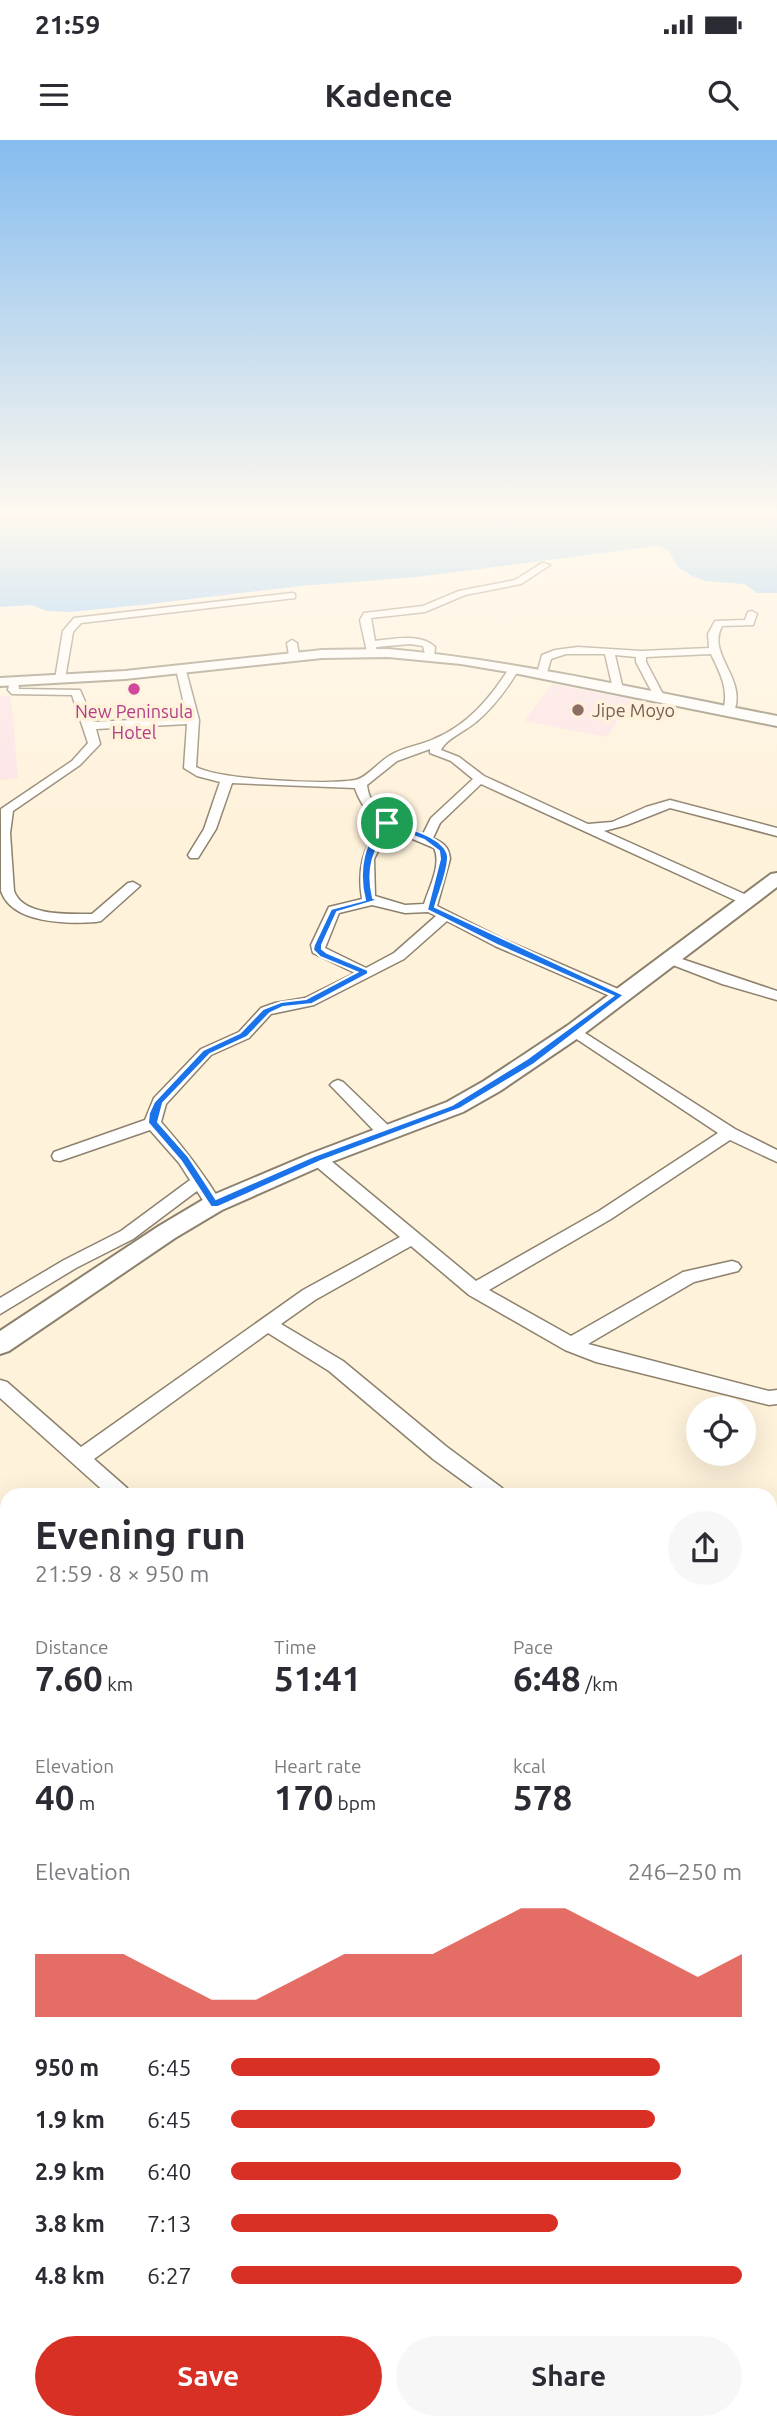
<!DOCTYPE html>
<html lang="en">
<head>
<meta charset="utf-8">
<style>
	:root { --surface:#fff; --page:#f7f7f7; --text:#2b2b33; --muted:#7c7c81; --accent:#d93025 }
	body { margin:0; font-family:Ubuntu,sans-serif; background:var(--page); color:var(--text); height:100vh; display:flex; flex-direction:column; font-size:26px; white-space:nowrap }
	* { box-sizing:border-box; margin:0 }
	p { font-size:23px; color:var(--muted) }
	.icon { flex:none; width:38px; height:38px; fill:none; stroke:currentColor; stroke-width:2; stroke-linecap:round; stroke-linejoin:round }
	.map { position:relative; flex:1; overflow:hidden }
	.details { position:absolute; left:0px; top:1348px; width:777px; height:942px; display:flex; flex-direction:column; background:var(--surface); border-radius:21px 21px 0 0; box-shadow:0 7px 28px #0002 }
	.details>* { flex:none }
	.tools { position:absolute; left:686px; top:1256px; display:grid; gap:14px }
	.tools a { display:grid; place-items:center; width:70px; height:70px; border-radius:50%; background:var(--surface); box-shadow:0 7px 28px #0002; font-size:35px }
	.pin { position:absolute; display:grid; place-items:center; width:60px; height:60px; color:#fff; margin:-30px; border:4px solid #fff; border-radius:50%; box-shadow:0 2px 7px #0007 }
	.round { display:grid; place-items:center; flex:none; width:74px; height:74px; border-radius:37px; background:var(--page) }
	.head { display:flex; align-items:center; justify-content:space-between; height:119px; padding:0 35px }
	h1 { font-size:38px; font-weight:700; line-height:52px }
	.metrics { display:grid; grid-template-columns:repeat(3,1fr); gap:10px; height:119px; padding:7px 35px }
	.metrics div { display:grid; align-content:center }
	.metrics b { font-size:35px; font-weight:700 }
	.metrics small { font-size:19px; font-weight:400 }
	.metrics p { font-size:19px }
	.chart { height:196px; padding:14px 35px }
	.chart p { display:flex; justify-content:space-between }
	.chart svg { width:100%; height:126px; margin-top:7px; fill:var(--accent); opacity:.7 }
	.button { display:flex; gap:14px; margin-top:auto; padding:14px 35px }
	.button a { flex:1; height:80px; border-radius:42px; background:var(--accent); color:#fff; font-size:28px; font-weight:700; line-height:80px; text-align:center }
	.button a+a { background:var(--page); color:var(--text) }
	ul { padding:0 35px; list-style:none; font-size:23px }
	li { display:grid; grid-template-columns:112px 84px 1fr; align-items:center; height:52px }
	li i { height:18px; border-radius:9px; background:var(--accent) }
	.status { display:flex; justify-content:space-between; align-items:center; height:49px; padding:0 35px; background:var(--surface); direction:ltr }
	.status svg { height:19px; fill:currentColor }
	header { display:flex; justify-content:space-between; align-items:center; height:91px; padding:0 35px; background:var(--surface); font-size:32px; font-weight:700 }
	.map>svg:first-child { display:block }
	.education { fill:#fce2e6 }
	.water { fill:#91c9fa }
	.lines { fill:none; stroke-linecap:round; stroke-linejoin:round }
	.street-casing { stroke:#8c816c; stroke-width:3 }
	.secondary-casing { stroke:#8c816c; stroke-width:4 }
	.street { fill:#fff; fill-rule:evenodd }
	.secondary { fill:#fff; fill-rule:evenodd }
	.route { fill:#1a73e8; stroke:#fff; stroke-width:2; fill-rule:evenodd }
	.hotel-dot { fill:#d1479c; stroke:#fff2db; stroke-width:2.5 }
	.education-dot { fill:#8d6e63; stroke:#fff2db; stroke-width:2.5 }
	.labels { text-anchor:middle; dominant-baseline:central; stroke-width:7; stroke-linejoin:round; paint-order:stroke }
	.far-education-label { font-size:18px; fill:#785e54; stroke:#fff2db; text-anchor:start }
	.far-hotel-label { font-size:18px; fill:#b23c85; stroke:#fff2db }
</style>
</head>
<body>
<div class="status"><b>21:59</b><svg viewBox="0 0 49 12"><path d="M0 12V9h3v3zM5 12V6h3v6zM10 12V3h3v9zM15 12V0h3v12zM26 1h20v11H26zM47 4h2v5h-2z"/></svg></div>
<header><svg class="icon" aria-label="menu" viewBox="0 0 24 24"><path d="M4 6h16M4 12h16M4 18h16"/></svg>Kadence<svg class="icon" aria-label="search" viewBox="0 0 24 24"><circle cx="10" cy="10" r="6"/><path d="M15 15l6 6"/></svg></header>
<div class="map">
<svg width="777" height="2289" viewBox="0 0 777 2289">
	<rect width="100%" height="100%" fill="#fff2db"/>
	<path class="education" d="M552 544 632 559 607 597 524 581Z
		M0 556H11L18 638 0 640Z"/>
	<path class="water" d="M0 371H777V453H757L744 444 706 441 692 436 679 428 667 409 657 406 417 437 301 446 141 465 70 472 47 471 31 465 0 467Z"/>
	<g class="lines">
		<defs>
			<path id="street" d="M542 423 550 425 521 444 465 455 425 472 371 478 375 501C393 499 421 493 435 507L434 518H426L423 506 410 504 376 507 377 512 372 515 367 512 360 480 364 473 423 466 459 451 515 440Z
				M292 453 295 454V458L81 483 73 492 65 539 60 542 55 539 63 491 74 478Z
				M752 471 757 474 753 485 722 486C706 516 749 538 733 574L723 572C729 549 721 535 711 514L646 517V522L665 558 660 561 655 558 636 522V517L615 515 623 549 618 552 613 549 605 514H566L551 519 546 536 537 534 542 515 555 510 578 507 641 511 709 508 708 494 715 481 745 480 748 472Z
				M292 500 297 503 299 516 294 519 289 516 287 503Z
				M514 526 519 529C507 549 494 567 476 582 466 591 447 598 441 610L459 617 484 636 588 684 612 682 646 667 670 660 777 688V696L670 668 627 685 604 691 751 757V763H741L481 644 440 683 433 698C444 703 449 707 450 719L437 766 505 800 625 852V858H615L495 806 447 781 404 819 314 865 271 874 249 898 211 915 166 964 161 982C184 1008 204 1034 222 1064L220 1068H208L197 1051 133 1099 76 1128 0 1174V1158L64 1120 121 1091 190 1040 179 1023 150 990 60 1021 54 1020 52 1016 54 1012 145 980 154 958 201 909 239 892 261 868 275 863 305 858 355 833 313 813 311 805 329 767 362 759C357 729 363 709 380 684 370 678 358 659 355 648L232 643 216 689 198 718H190L188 715 204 689 220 642 197 636 184 628 187 584 96 589 100 604 80 625 13 671 10 693 14 751C23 776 67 774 88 774H92L128 743 133 742 140 746 101 781 96 782C68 784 12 784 1 751V669L72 621 88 603 72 555 12 554 8 550 10 540H18L19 549 80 550 94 582 187 577 176 529 185 527 199 580 196 627C221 640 325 645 355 640 365 639 379 622 389 616 403 607 419 606 434 599 468 585 491 557 510 527ZM430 609V613L451 621 473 639 431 678 423 694C399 685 370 674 367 645L397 621ZM389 689 434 708C442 724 429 748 424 764L405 765 375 756 374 719ZM372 765 405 773 428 772 436 776 394 813 366 828 325 808 339 773Z
				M670 815 777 851V860L722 844 665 822 663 819Z
				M574 886 735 989 777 1010V1022L730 1000 611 1079 489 1150 571 1196 683 1132 732 1121 738 1123 741 1127 738 1131 694 1142 588 1204 769 1251 777 1250V1264L769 1265 596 1222 565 1210 469 1155 411 1106 315 1160 281 1184 343 1221 447 1307 502 1348 505 1354H481L433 1319 329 1231 268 1193 94 1319 127 1348 130 1354H107L0 1258V1240L7 1242 81 1307 303 1150 400 1097 312 1023 310 1019 312 1015H324L476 1141 599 1071 718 993 569 894 567 891Z
				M338 940 343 942 393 990 395 994 393 998H381L333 948 330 945 333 942Z
				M7 1465V1488L0 1491V1468Z
				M7 1808V1838L0 1841V1811Z
				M770 1951 777 1954V1983L770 1981Z
				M86 2282H117L114 2289H83Z
				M475 2282H505L504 2289H474Z"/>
			<path id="secondary" d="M388 509C519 521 648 551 777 576V586L514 533 461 524 388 517 322 518 125 539 0 546V538L125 531 322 510Z
				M777 733V747L581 896 500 951 463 972 326 1024 222 1070 175 1098 9 1211 0 1214V1191L159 1086 206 1058 310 1014 447 962 484 941 567 886 771 734Z"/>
		</defs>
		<use href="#street" class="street-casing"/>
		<use href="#secondary" class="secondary-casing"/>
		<use href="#street" class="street"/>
		<use href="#secondary" class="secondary"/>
	</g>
	<linearGradient id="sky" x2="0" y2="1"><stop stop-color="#85bcef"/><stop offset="0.54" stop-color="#fff9ef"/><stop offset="1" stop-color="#fff9ef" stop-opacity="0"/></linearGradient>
	<rect width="777" height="691" fill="url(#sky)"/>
	<path class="route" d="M387 681C403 686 450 698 448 719 447 735 439 752 435 767L624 855 534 924 459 969 321 1021 218 1067H211L181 1021 148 983 149 973 154 962 203 910 240 893 263 869 281 862 306 859 357 832 320 817 313 810 314 805 331 769 365 760C358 732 362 699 387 681ZM389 687 424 700 439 711 440 719 427 770 497 805 613 856 527 919 452 965 314 1016 216 1059 188 1016 158 982 163 963 210 914 247 897 270 873 283 867 312 864 368 834V830L327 813 322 809V805L337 772 378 760 373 758C366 729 373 711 389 687Z"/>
	<circle class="hotel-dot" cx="134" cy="549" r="7"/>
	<circle class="education-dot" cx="578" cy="570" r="7"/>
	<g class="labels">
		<g class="far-education-label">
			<text x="592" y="570">Jipe Moyo</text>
		</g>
		<g class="far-hotel-label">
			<text x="134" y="571">New Peninsula<tspan x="134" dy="21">Hotel</tspan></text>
		</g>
	</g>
</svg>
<div class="tools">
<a><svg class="icon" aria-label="locate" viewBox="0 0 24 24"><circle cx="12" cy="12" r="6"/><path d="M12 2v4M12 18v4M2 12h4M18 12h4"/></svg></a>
</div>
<div class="pin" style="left:387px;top:683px;background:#1e9e55"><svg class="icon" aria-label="arrive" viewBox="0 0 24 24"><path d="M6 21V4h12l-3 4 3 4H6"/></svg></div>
<section class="details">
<div class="head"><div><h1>Evening run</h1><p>21:59 · 8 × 950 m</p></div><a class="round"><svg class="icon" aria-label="share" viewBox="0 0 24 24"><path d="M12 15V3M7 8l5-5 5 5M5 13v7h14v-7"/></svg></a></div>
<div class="metrics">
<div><p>Distance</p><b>7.60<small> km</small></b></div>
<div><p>Time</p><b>51:41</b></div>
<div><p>Pace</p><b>6:48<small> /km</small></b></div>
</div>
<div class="metrics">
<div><p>Elevation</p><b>40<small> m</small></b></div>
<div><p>Heart rate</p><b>170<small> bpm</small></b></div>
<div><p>kcal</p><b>578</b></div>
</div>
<div class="chart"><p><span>Elevation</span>246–250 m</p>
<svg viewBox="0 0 160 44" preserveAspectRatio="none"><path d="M0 44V22L10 22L20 22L30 30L40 38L50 38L60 30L70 22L80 22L90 22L100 14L110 6L120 6L130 14L140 22L150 30L160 22V44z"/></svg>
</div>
<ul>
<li><b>950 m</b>6:45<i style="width:84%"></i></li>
<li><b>1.9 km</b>6:45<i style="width:83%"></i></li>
<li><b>2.9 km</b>6:40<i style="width:88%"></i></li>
<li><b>3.8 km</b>7:13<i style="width:64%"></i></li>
<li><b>4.8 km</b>6:27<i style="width:100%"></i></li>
</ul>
<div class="button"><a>Save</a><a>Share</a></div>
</section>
</div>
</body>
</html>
